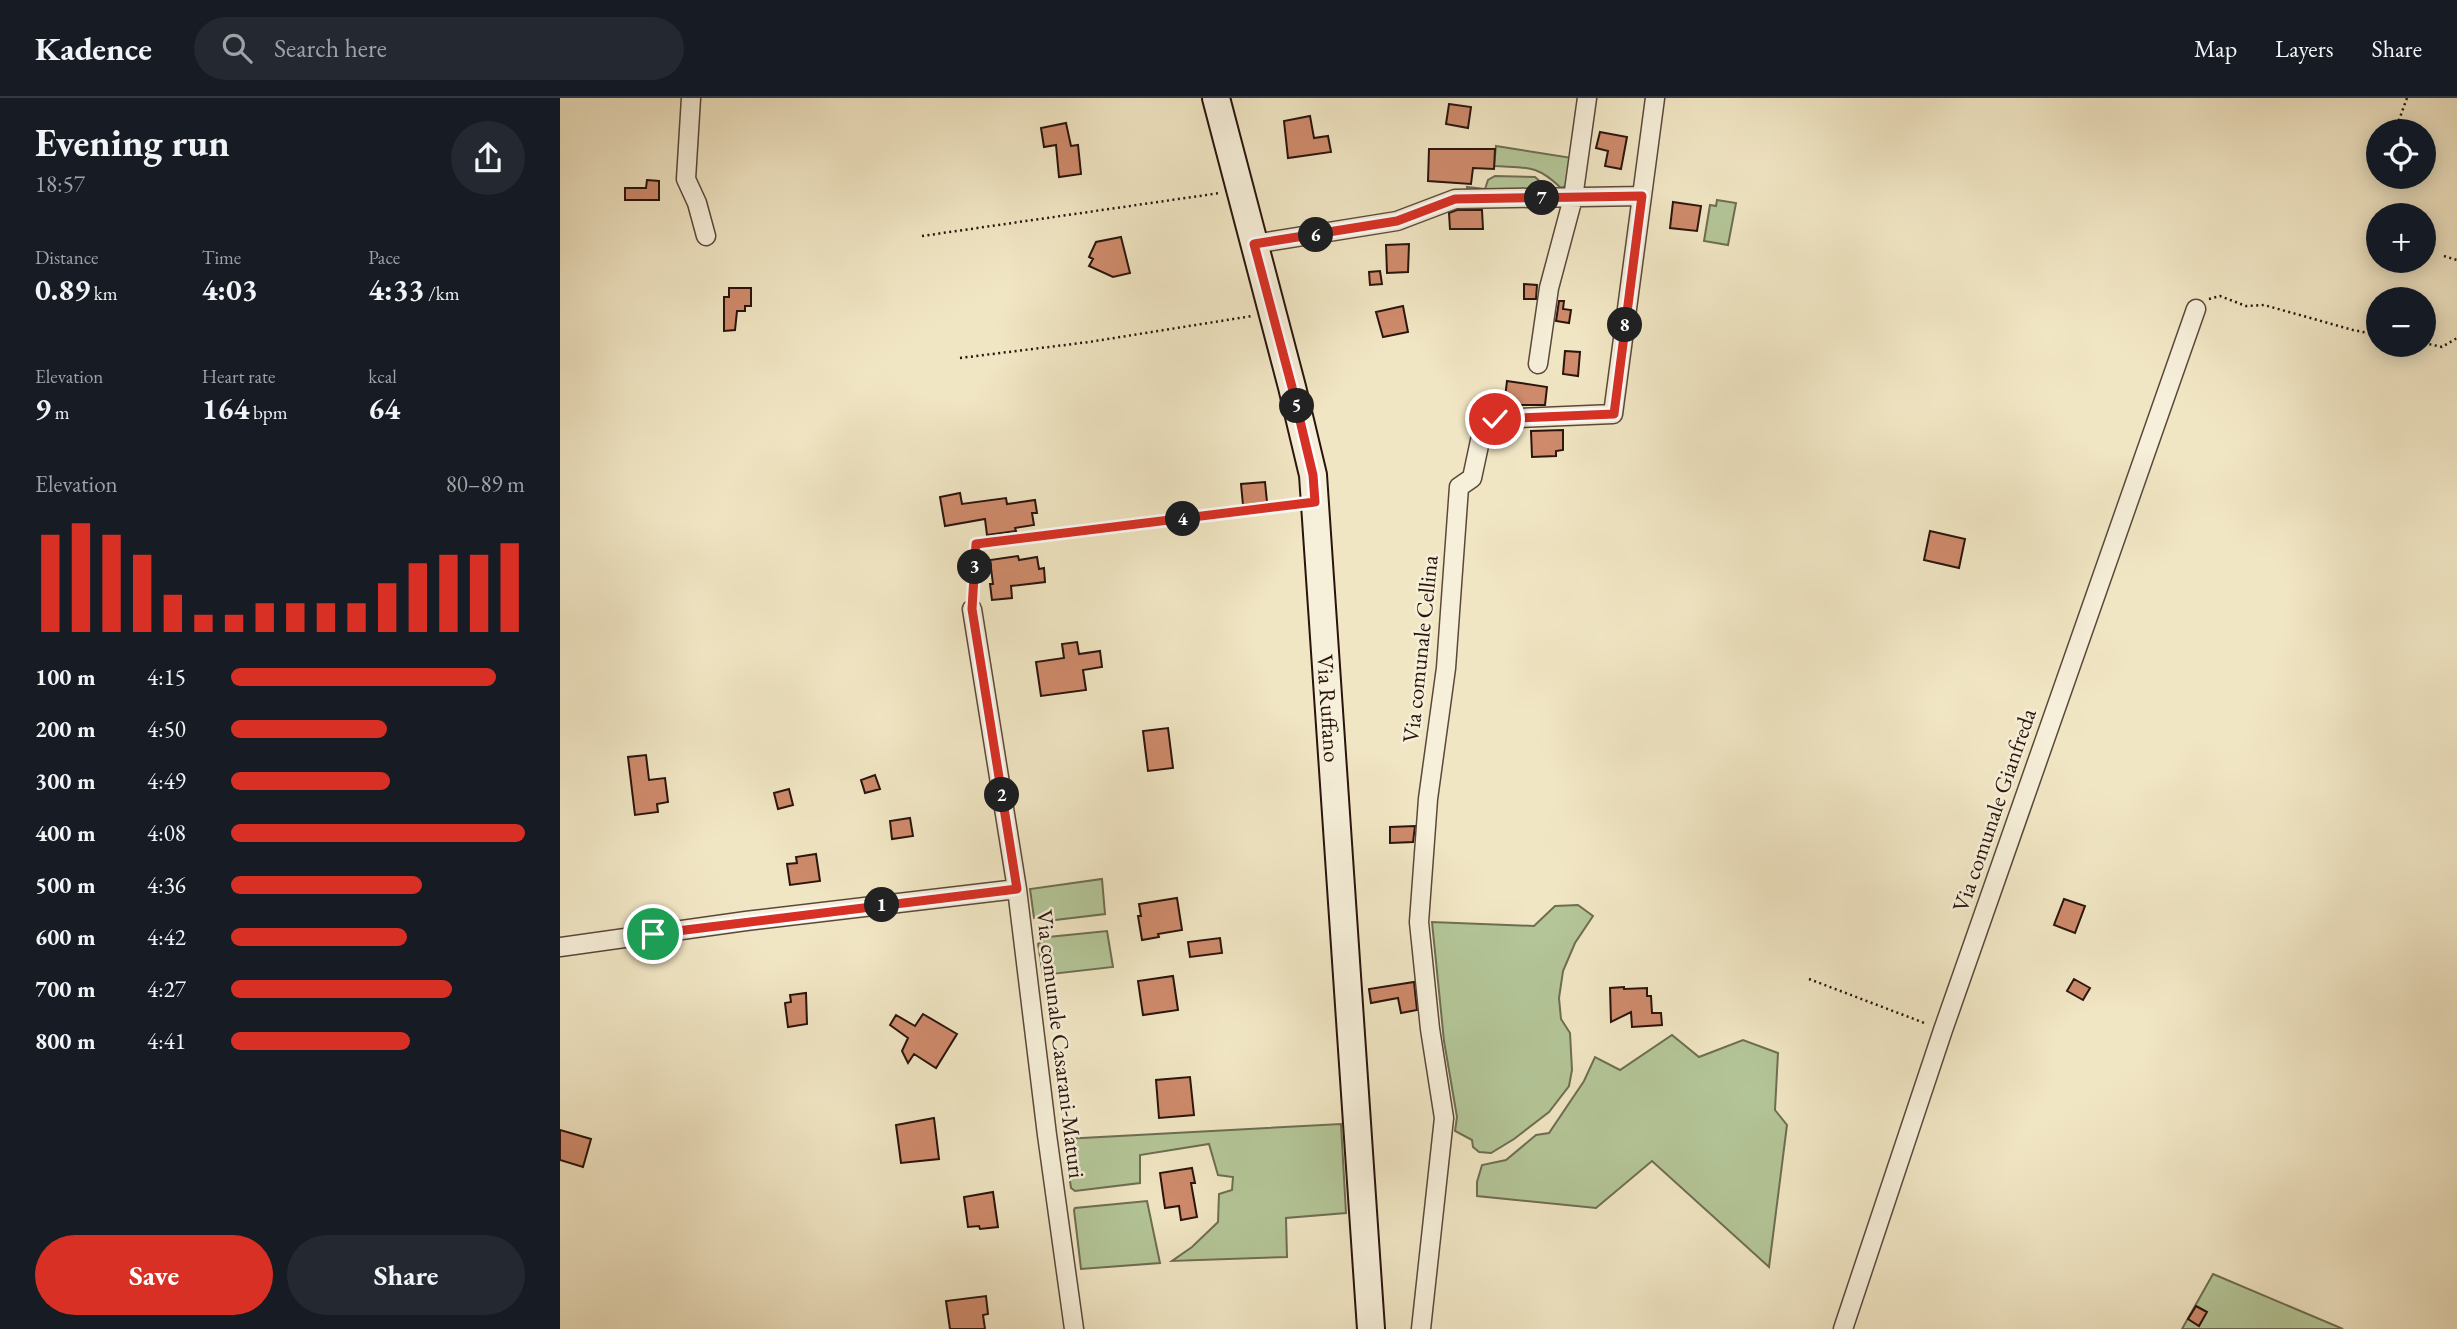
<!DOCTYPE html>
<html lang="en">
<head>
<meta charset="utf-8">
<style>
	:root { --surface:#171b24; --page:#242831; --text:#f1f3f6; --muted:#9ea1a6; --line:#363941; --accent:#d93025 }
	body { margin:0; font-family:"EB Garamond",serif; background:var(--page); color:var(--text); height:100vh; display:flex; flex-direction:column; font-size:26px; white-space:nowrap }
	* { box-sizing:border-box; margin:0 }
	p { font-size:23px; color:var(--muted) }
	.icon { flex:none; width:38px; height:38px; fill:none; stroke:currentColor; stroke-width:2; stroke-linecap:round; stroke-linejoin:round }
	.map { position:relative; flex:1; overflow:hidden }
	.side { display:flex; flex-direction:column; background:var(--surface); width:560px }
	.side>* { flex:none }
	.tools { position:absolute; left:1806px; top:21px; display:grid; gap:14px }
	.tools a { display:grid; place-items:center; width:70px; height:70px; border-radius:50%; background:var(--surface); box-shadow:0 4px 18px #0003; font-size:35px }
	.pin { position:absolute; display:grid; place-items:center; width:60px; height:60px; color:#fff; margin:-30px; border:4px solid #fff; border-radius:50%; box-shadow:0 2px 7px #0007 }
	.km { position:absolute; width:35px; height:35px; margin:-18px; border-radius:50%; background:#222; color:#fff; font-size:19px; line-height:35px; text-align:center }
	.round { display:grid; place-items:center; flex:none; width:74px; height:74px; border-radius:37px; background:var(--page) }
	.summary { display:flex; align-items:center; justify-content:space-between; height:119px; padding:0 35px }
	h1 { font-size:38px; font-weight:700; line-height:52px }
	.metrics { display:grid; grid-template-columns:repeat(3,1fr); gap:10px; height:119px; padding:7px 35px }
	.metrics div { display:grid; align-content:center }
	.metrics b { font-size:30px; font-weight:700 }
	.metrics small { font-size:19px; font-weight:400 }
	.metrics p { font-size:19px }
	.chart { height:196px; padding:14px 35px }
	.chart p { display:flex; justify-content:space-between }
	.chart svg { width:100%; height:126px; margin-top:7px; stroke:var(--accent); stroke-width:6 }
	.action { display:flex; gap:14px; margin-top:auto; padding:14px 35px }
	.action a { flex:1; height:80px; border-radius:42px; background:var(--accent); color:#fff; font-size:28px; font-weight:700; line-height:80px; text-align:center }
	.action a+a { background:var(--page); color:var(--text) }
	ul { padding:0 35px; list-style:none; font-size:23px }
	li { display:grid; grid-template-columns:112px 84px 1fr; align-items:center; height:52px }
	li i { height:18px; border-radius:9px; background:var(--accent) }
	header { display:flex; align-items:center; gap:42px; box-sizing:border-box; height:98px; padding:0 35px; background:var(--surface); border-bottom:2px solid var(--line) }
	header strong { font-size:33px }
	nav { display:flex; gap:38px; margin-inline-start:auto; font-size:24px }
	.search { width:490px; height:63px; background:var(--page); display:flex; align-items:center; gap:18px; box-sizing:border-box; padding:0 24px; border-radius:38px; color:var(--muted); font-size:26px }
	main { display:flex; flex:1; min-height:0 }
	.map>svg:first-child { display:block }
	.green { fill:#b4c698; stroke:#6e6d52; stroke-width:2 }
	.building { fill:#cf8b6c; stroke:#29140d; stroke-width:2 }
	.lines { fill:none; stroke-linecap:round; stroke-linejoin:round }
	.street-casing { stroke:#5b483b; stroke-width:21 }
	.secondary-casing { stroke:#29140d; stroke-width:30 }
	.path { stroke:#29140d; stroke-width:2.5; stroke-dasharray:2 3.5; stroke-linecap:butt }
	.street { stroke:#f6efd9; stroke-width:18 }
	.secondary { stroke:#f6efd9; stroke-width:26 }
	.route-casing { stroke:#fff; stroke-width:14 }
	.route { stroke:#d93025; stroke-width:9 }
	.labels { text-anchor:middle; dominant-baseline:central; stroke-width:5; stroke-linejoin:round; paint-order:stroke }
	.street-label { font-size:23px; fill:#29140d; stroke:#f6efd9 }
</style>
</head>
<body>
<header>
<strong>Kadence</strong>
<div class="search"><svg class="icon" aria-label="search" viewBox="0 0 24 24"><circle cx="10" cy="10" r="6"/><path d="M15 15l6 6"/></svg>Search here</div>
<nav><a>Map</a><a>Layers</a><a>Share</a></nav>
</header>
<main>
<section class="side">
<div class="summary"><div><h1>Evening run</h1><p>18:57</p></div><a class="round"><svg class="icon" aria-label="share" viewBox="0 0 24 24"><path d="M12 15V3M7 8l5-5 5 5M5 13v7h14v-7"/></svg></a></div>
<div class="metrics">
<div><p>Distance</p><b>0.89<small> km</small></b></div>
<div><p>Time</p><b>4:03</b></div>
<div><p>Pace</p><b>4:33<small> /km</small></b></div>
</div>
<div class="metrics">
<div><p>Elevation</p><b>9<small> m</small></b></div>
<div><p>Heart rate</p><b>164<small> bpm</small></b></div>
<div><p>kcal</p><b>64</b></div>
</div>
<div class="chart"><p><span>Elevation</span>80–89 m</p>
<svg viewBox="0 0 160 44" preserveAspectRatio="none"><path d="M5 44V10M15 44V6M25 44V10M35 44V17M45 44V31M55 44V38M65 44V38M75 44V34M85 44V34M95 44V34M105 44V34M115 44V27M125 44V20M135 44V17M145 44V17M155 44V13"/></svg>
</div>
<ul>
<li><b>100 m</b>4:15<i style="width:90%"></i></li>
<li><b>200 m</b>4:50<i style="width:53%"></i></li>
<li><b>300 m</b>4:49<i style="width:54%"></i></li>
<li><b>400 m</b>4:08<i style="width:100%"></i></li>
<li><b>500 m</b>4:36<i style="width:65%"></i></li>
<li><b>600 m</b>4:42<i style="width:60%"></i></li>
<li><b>700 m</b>4:27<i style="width:75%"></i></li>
<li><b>800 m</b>4:41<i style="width:61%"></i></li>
</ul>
<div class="action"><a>Save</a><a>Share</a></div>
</section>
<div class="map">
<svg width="1897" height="1231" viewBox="0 0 1897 1231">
	<rect width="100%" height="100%" fill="#f1e6c4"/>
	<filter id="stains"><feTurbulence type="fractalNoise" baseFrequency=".00286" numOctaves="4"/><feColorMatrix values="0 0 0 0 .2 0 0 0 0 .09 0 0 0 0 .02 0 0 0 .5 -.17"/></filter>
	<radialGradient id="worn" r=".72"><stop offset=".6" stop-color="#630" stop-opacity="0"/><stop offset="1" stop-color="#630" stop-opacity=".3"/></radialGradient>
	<path class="green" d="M936 48 1012 60 1006 88 1001 90C976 66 967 70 934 68Z
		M935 78 975 79 983 86 985 98 908 96 907 89 925 91 928 82Z
		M1157 102 1176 105 1168 147 1144 143 1150 107 1156 108Z
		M542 781 545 816 487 823 474 820 470 791Z
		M1018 807 1033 818 1015 845 1003 873 999 900 1001 921 1010 935 1012 972 1009 988 989 1014 954 1041 931 1055 919 1054 913 1049 912 1042 895 1033 897 1019 884 943 872 824 974 828 995 808Z
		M547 833 553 869 483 877 478 846 488 839Z
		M1112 937 1139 959 1183 942 1218 955 1215 1012 1227 1027 1209 1169 1092 1063 1036 1110 917 1098V1084L922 1067 946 1062 976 1037 989 1035 1024 983 1035 959 1060 972Z
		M781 1026 786 1115 726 1120 727 1159 612 1163 632 1149 658 1124 659 1096 672 1092 673 1079 658 1077 649 1046 580 1057V1085L515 1093 511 1090 504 1041Z
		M587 1103 600 1165 521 1171 514 1112 515 1110Z
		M1653 1176 1783 1231H1622Z"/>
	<path class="building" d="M889 6 911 9 908 30 886 26Z
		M750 18 754 40 768 38 771 54 728 60 724 23Z
		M506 25 511 48 518 47 521 76 499 79 496 47 484 49 481 30Z
		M1040 34 1067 39 1061 71 1045 68 1048 53 1036 50Z
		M869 51H935L934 71 913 70 911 86 868 83Z
		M87 82 99 83V102H65V90H86Z
		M1113 104 1141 108 1137 133 1110 130Z
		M897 112H922L923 131H890L889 115Z
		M561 139 570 175 553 179 529 168 533 161 529 159 536 144Z
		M849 146 848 174 827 175 826 147Z
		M820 173 822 186 810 187 809 174Z
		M964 186 977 187 976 201H964Z
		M169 190H191V208H185V213H177L175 232 164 233V199H169Z
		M999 203H1004L1003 211 1011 212 1009 225 996 223Z
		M843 208 848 234 823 239 816 214Z
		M1005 253 1020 254 1018 278 1003 276Z
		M947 283 987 289 985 307H955L956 301 945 300Z
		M1003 332V352L996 353V358L972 359 971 333Z
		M705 384 707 404 683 407 681 386Z
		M400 395 402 406 446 400 447 406 475 402 477 415H472L474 427 455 430 456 433 427 437 425 421 385 428 380 399Z
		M1370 433 1405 441 1399 470 1364 462Z
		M458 458 459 462 477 459 479 471 484 470 485 484 451 488 452 500 432 502 430 486H433L430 462Z
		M517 544 519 556 540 553 542 569 523 572 526 592 481 598 476 564 504 560 502 546Z
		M608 630 613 670 588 673 583 633Z
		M86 657 89 682 105 680 108 704 97 706 98 714 75 717 68 659Z
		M315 677 320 691 305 695 301 682Z
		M229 691 233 707 218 711 214 695Z
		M350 720 353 738 332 741 330 723Z
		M855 728 853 744 830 745V729Z
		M256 756 260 783 230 787 227 766 237 765 236 759Z
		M617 800 622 832 598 836 599 839 582 842 578 818H581L579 806Z
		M1504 801 1525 808 1515 835 1494 827Z
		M660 840 662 855 630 859 628 844Z
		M613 878 618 912 583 917 578 883Z
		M1514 881 1530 890 1523 902 1507 893Z
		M854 884 857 912 841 915 838 900 811 905 809 891Z
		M1064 889V891L1087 890V898H1091L1092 915H1101L1102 927 1072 929 1071 914 1051 924 1050 890Z
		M246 895 247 926 228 929 225 905 231 904 230 897Z
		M363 916 397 936 376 970 354 956 348 965 342 953 348 940 330 927 336 917 355 928Z
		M630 979 634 1017 599 1020 596 982Z
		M374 1020 379 1061 341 1065 336 1027Z
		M0 1032 31 1041 23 1069 0 1062Z
		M632 1070 635 1085H631L637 1119 621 1122 619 1108 605 1110 600 1075Z
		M433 1094 438 1129 420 1131 419 1128 408 1129 404 1099Z
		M426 1198 428 1216 423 1217 425 1231H390L386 1203Z
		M1636 1208 1647 1214 1639 1228 1628 1221Z"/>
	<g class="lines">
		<defs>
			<path id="street" d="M131 0 126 81 137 105 146 138
				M694 146 837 123 895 101 1082 98
				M978 266 989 190 1013 100 1027 0
				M412 511 457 791
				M0 849 186 823 457 791 487 1037 514 1231
				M861 1231 884 1020 870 931 859 824 868 701 886 570 899 389 912 380 921 338 935 321 1053 316 1095 0
				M1283 1231 1383 932 1636 211"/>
			<g id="secondary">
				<path id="s1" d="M656 0 732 289 753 377 811 1231"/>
			</g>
		</defs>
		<use href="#street" class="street-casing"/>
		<use href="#secondary" class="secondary-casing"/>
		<path class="path" d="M1835 33 1847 0
			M1818 82 1819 79
			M362 138 660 95
			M1884 158 1897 162
			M1649 201 1660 198 1686 208 1704 207 1793 232 1818 237
			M1864 245 1882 249 1897 240
			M400 260 529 244 692 218
			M413 494 416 446 734 407
			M1249 881 1367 926"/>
		<use href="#street" class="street"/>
		<use href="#secondary" class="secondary"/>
	</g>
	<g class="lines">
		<defs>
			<path id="route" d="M93 836 457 791 412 511 416 446 755 404 753 377 732 289 694 146 837 123 895 101 1082 98 1054 316 935 321"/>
		</defs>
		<use href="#route" class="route-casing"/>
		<use href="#route" class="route"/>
	</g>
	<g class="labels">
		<g class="street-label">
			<text transform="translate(860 551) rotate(-84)">Via comunale Cellina</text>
			<text stroke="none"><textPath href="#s1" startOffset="623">Via Ruffano</textPath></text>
			<text transform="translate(1434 712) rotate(-71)">Via comunale Gianfreda</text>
			<text transform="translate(501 946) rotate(83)">Via comunale Casarani-Maturi</text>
		</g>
	</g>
	<rect width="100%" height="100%" filter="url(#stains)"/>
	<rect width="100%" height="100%" fill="url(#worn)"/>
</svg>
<div class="tools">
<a><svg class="icon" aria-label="locate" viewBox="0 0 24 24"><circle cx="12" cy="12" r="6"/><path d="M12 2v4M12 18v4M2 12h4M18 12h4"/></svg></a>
<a>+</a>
<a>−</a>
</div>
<div class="pin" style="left:93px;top:836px;background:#1e9e55"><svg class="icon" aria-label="arrive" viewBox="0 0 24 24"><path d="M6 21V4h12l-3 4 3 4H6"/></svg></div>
<div class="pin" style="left:935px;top:321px;background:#d93025"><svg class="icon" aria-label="check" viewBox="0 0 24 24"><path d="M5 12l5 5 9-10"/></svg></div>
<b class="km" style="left:322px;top:807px">1</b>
<b class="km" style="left:442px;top:697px">2</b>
<b class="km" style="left:415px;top:469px">3</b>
<b class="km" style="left:623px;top:421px">4</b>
<b class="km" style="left:737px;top:308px">5</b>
<b class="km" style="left:756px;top:137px">6</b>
<b class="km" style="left:982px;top:100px">7</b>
<b class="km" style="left:1065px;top:227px">8</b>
</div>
</main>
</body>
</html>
